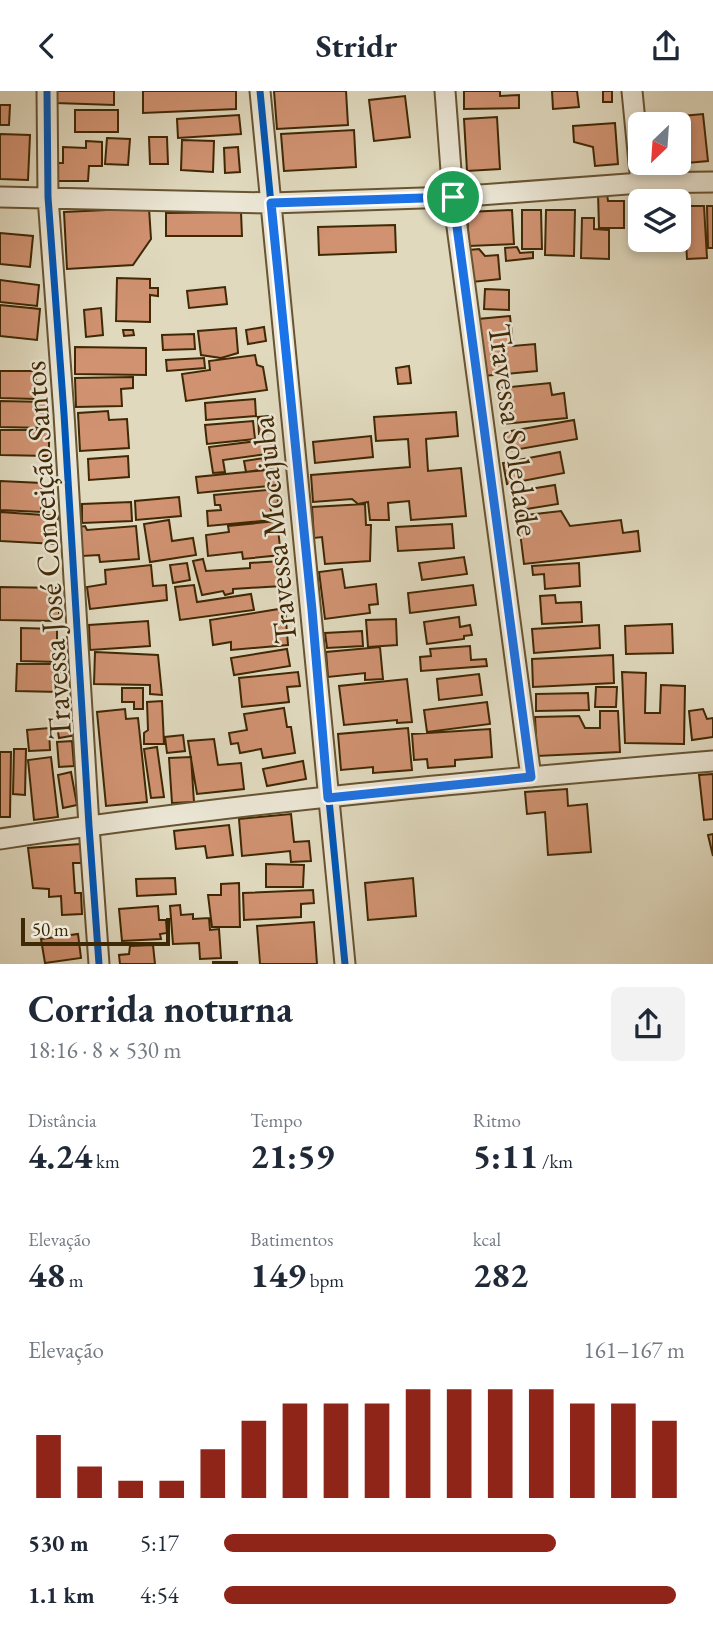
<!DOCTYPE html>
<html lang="pt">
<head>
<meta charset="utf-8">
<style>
	:root { --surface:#fff; --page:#f2f2f3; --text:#1f2937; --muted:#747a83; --accent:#8f2418 }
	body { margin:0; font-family:"EB Garamond",serif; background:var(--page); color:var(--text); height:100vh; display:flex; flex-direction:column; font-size:26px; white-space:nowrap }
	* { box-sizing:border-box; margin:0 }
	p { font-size:23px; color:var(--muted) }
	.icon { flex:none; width:38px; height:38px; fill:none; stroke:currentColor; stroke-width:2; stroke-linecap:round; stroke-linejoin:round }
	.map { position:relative; height:873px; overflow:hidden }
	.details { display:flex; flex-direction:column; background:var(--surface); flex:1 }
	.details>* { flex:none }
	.needle { width:46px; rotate:205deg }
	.tools { position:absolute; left:628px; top:21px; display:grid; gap:14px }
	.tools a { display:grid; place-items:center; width:63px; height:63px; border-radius:10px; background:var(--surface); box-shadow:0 4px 10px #0003; font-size:35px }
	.scale { position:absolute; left:21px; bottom:18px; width:149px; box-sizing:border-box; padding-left:7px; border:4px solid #3f2804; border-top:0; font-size:19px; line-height:24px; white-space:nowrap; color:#3f2804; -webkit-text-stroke:5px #ebe6d5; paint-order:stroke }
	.pin { position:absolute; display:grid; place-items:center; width:60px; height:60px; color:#fff; margin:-30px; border:4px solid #fff; border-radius:50%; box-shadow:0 2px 7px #0007 }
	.round { display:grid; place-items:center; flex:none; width:74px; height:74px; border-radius:10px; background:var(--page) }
	.overview { display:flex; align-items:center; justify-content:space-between; height:119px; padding:0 28px }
	h1 { font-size:38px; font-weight:700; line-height:52px }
	.stats { display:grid; grid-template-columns:repeat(3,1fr); gap:10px; height:119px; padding:7px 28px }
	.stats div { display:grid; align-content:center }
	.stats b { font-size:35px; font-weight:700 }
	.stats small { font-size:19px; font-weight:400 }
	.stats p { font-size:19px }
	.chart { height:196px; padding:14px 28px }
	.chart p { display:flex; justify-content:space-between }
	.chart svg { width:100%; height:126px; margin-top:7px; stroke:var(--accent); stroke-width:6 }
	ul { padding:0 28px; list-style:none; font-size:23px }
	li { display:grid; grid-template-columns:112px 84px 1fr; align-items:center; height:52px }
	li i { height:18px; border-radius:9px; background:var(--accent) }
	header { display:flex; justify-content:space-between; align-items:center; height:91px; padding:0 28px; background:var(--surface); font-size:32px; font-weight:700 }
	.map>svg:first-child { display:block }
	.building { fill:#d09271; stroke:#3f2804; stroke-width:2 }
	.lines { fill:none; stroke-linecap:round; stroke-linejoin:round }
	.minor-casing { stroke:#675432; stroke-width:23 }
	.minor { stroke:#ebe6d5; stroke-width:19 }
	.cycleway-casing { stroke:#ebe6d5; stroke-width:11 }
	.cycleway { stroke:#0057b8; stroke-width:7 }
	.route-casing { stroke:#fff; stroke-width:14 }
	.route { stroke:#1a73e8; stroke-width:9 }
	.labels { text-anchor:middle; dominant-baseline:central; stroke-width:5; stroke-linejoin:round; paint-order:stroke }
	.street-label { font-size:32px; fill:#3f2804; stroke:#ebe6d5 }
</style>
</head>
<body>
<header><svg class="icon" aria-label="back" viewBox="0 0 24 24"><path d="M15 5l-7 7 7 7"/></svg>Stridr<svg class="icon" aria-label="share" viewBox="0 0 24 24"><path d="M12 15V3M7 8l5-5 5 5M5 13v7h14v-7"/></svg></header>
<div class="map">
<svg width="713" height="873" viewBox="0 0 713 873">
	<rect width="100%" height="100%" fill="#e0d9be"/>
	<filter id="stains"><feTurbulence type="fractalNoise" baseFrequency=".00286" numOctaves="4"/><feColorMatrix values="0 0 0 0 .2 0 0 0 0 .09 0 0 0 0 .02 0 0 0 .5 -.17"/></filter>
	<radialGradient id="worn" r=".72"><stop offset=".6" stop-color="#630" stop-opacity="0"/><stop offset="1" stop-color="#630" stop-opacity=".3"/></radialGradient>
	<path class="building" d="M56 0H114V14L56 12Z
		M143 0H236V18L143 22Z
		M274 0H346L348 34 277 38Z
		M464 0H500V5L519 4V17L464 18Z
		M552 0H577L579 16 553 18Z
		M603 0H612V11H603Z
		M405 5 410 46 374 50 369 9Z
		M0 14H10L9 34H0Z
		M75 19H118V41H75Z
		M703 23 708 70 687 72 682 25Z
		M239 24 241 43 178 47 177 28Z
		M497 26 500 78 467 80 464 28Z
		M680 30 683 73 650 75 649 72H679V33L646 32Z
		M615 32 618 73 595 75 593 56 574 51 573 35Z
		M354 39 356 76 284 80 281 43Z
		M0 43 30 44 28 89 0 88Z
		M149 46H167L168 73H150Z
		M107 47 130 48 128 74 105 73Z
		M182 49 214 50 213 81 181 79Z
		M86 50 102 51V75H89L88 90H52V72H63V56L86 57Z
		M238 56 240 81 225 82 224 57Z
		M598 102 607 103 608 110H624V137H599Z
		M650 108H676V110H650Z
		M684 115H704L707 167 687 168Z
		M707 115H713V157H708Z
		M149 117 151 148 133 174 67 178 64 121Z
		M512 119 514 153 469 155 467 121Z
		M522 119H541L542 158H522Z
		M546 119H575L574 165 545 164Z
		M241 121 242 145H166V122Z
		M582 127H594V138L609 139V168L581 167Z
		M395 134 396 161 319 164 318 136Z
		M0 142 33 145 30 176 0 173Z
		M650 149H676V160H649Z
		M517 156 520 162 533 161V167L506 170 505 157Z
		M479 158 485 165 498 164 500 188 472 191 469 159Z
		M117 187 150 188V197H158V205L150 204V231L116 230Z
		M0 189 39 194 37 215 0 211Z
		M225 196 227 213 189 217 187 200Z
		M485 198 509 199V219L484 218Z
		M0 214 40 218 37 249 0 245Z
		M101 217 103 244 86 246 84 219Z
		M510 225 513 255 535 253 537 280 484 285 478 228Z
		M264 236 266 250 248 253 246 239Z
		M236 237 238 262 221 267 201 264 198 240Z
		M123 239H133L134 244 124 245Z
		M194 243 195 258 163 259 162 244Z
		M75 256 146 257V284L75 283Z
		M255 264 257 274 263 276 267 299 186 310 182 283 210 279 209 270Z
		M204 267 205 277 167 280 166 269Z
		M409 275 411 292 398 293 396 277Z
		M0 280H36V308L0 307Z
		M133 286V297L121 298 122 315 76 316 75 287Z
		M550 292 552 304 564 302 567 327 503 333 500 297Z
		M255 308 256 325 206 329 205 312Z
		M0 310 47 311 46 337 0 336Z
		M108 320 109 329 127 328 129 357 80 360 78 322Z
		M456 321 458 345 426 348 428 380 461 377 466 425 411 429 409 410 388 412 389 429H370L368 411 358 413 352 408 313 411 311 384 410 376 408 348 376 350 374 326Z
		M268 325 269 342 259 343 258 326Z
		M574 329 577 348 508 360 505 341Z
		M253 330 255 348 207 353 205 334Z
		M0 339H49V365L0 364Z
		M371 345 373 366 315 372 313 351Z
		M273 348 275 362 223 369 225 381 213 382 209 356Z
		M560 361 564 382 507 393 503 372Z
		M128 365 129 386 89 389 88 368Z
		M272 366 274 377 246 381 244 370Z
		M277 378 278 394 198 402 196 386Z
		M0 390 42 392 41 421 0 419Z
		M555 394 558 413 514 420 511 401Z
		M277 398 278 412 270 413 272 429 208 435 207 420 221 419 220 414H215L214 404Z
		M179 406 181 425 136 429 135 410Z
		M131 411 132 430 82 432V413Z
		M365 413 366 434H371L370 470 325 473 322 446 314 447 312 416Z
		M561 420 570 435 621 429 623 442 638 440 640 460 524 473 518 425Z
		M0 421 58 425 56 453 0 450Z
		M169 429 172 450 193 447 196 464 150 471 144 433Z
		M277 430 281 464 243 468 242 461 208 465 206 444 229 441 228 435Z
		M452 433 454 457 398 460 396 436Z
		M85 435 87 439 136 435 139 468 100 471 99 464 82 465 79 436Z
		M464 466 467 483 422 489 419 472Z
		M203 468 206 480 250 477V472L281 470 282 495 233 498V502L225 504 223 500 202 504 193 470Z
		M187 472 190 489 173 492 170 474Z
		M579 472 580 495 545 498 544 483 533 484 532 475Z
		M151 474 153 495 166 494 167 509 90 518 87 496 106 493 105 479Z
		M342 478 345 497 376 493 378 513 369 514 370 522 325 528 319 481Z
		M194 494 197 511 251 503 254 519 180 529 175 496Z
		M473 494 476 514 410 522 408 502Z
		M0 496 59 497V530L0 529Z
		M555 504 556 512 581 511 582 531 542 533 540 505Z
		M285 517 288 554 231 559V551L213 554 210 529Z
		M459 526 460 536 470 534 472 544 464 545V548L427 553 424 531Z
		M396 528 397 554 368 556 366 529Z
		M148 530 150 555 90 559 89 534Z
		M672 533 673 562 626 563 625 535Z
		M599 534 600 557 534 562 532 538Z
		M21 537 57 538V571L21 570Z
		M362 540 363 555 327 557 325 542Z
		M470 555 471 569 486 568 487 575 421 580 420 566 431 565 430 558Z
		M380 556 383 588 365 589V582L328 586 326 561Z
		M287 558 290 575 234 584 231 567Z
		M95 561 158 564 162 604 150 603V594L94 593Z
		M613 564 614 592 533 596 532 568Z
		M17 573H60L59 601 16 600Z
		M298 581 300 595 287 596 289 611 242 616 239 587Z
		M622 581 646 582 645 622H660L661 594 685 595 684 653 625 652Z
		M479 583 482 604 439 609 437 588Z
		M407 588 412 631 397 632V629L344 634 339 595Z
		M596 596H617L616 616H595Z
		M122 597H143V618H134V611H122Z
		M588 602 589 619 536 620V603Z
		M162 610 164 653H144V642L148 639 147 611Z
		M487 611 490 633 427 641 424 619Z
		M284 617 287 636H291L295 662 263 667 261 658 240 662 238 652 231 653 229 642 247 639 244 623Z
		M125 618 126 628 138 627 147 711 106 715 97 621Z
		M703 618 707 628 713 627V646L692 649 689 620Z
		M600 620H618L620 661 537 665 535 626 579 625 585 637H600Z
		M70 634 71 645 59 647 57 635Z
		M49 637 50 659 29 660 27 639Z
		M408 637 412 679 373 682V676L341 679 338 643Z
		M490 638 492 666 455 669V675L428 677 427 668 414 669 412 643Z
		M183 644 185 660 167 662 165 646Z
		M214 648 218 674 241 672 244 698 197 703 188 650Z
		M72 650 74 675 59 676 57 651Z
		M157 656 164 706 151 707 144 658Z
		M14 658H26L25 704 13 703Z
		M0 661H11L10 726H0Z
		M51 666 58 726 34 729 28 669Z
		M191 666 194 711 172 712 169 667Z
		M303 670 306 688 267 695 263 678Z
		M71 681 77 714 63 717 58 684Z
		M713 683V728L704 729 699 684Z
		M567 698 568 715 587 713 591 761 548 764 545 721 527 723 525 701Z
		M291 723 294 751 309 750 311 770 291 771 290 760 242 765 239 728Z
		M229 734 233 764 207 767 205 755 176 758 174 740Z
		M713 743V765L708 744Z
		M80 753 83 772H73L75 802H81L82 823 62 824 61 805 49 806V798L33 797 28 757Z
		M266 773 304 774 303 796H266Z
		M175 787 176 803 137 805 136 788Z
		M413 787 416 825 368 829 365 792Z
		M239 792 240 836H212L208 804H221V793Z
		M313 799 314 812 301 813V826L244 829 243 802Z
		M180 814 181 824 193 823V828L209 827 210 839 219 838 221 867 200 868 199 852 173 853 170 815Z
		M158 815 159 829H166L167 842 160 843 161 848 122 850 119 818Z
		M314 831 317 873H260L257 835Z
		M78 843 81 867 45 872 41 848Z
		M153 854 155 873H120L119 864 129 863 130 855Z
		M213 871H237V873H213Z"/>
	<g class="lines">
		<defs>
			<path id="minor" d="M47 0 48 106 64 323 89 735 99 873
				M260 0 345 873
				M445 0 453 106 531 686
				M632 0 641 92
				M0 106 271 112 453 106 641 92 713 91
				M0 748C236 712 475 690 713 670"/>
		</defs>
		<use href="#minor" class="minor-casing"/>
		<use href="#minor" class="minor"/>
		<defs>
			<path id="cycleway" d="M47 0 48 106 64 323 89 735 99 873
				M260 0 345 873"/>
		</defs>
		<use href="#cycleway" class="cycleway-casing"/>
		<use href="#cycleway" class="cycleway"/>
	</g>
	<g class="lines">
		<defs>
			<path id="route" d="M453 106 531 686 328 707 312 519 271 112Z"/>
		</defs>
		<use href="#route" class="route-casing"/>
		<use href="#route" class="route"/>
	</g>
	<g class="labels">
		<g class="street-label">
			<text transform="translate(514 339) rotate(82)">Travessa Soledade</text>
			<text transform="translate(274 439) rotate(-96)">Travessa Mocajuba</text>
			<text transform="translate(47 459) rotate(-94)">Travessa José Conceição Santos</text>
		</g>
	</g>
	<rect width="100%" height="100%" filter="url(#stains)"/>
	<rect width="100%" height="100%" fill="url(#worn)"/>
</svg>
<div class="tools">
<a><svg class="needle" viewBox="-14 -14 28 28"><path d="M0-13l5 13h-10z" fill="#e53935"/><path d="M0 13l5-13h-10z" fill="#747a83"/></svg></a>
<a><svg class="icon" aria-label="layers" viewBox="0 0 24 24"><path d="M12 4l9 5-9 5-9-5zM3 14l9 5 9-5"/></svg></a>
</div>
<div class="scale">50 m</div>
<div class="pin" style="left:453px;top:106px;background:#1e9e55"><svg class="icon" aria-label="arrive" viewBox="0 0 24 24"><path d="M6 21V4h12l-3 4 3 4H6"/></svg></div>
</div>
<section class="details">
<div class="overview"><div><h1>Corrida noturna</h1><p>18:16 · 8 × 530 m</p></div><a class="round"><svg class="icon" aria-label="share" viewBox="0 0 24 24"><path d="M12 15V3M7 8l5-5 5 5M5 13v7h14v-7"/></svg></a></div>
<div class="stats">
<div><p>Distância</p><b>4.24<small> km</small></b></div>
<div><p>Tempo</p><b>21:59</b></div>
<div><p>Ritmo</p><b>5:11<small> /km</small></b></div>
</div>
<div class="stats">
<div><p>Elevação</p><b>48<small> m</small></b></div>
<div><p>Batimentos</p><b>149<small> bpm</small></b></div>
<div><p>kcal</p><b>282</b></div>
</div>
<div class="chart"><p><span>Elevação</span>161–167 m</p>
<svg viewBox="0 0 160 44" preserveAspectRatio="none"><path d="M5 44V22M15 44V33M25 44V38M35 44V38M45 44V27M55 44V17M65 44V11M75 44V11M85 44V11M95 44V6M105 44V6M115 44V6M125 44V6M135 44V11M145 44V11M155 44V17"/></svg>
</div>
<ul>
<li><b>530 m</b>5:17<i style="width:72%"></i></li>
<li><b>1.1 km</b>4:54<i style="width:98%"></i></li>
</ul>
</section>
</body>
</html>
